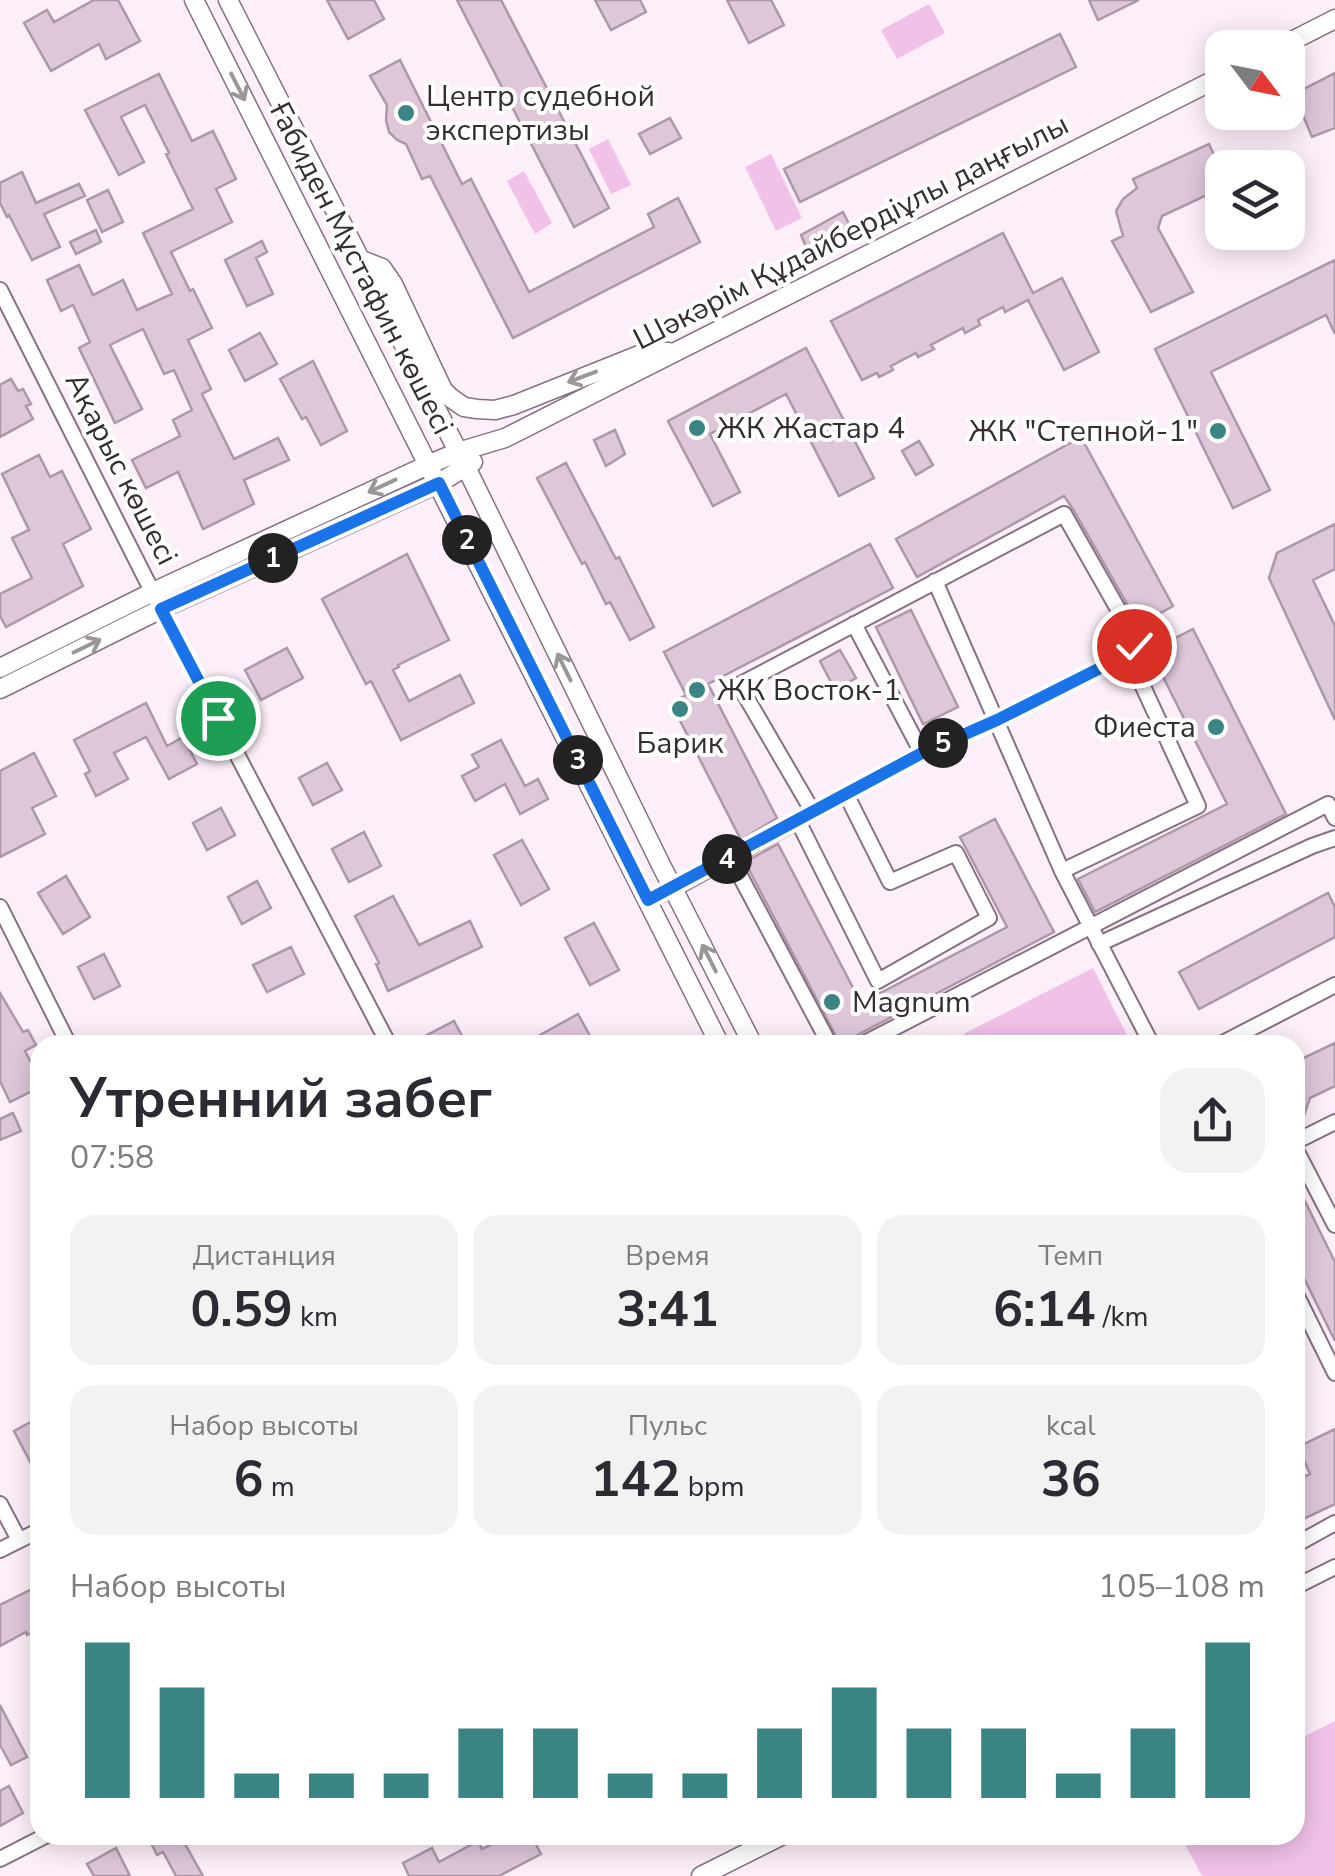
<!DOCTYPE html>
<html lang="ru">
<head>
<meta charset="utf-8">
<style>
	:root { --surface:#fff; --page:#f2f2f3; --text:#2b2b33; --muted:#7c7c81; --accent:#3b8484 }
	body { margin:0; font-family:"Nunito Sans",sans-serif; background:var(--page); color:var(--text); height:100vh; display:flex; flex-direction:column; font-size:38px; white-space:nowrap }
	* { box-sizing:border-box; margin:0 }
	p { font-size:32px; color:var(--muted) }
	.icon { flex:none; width:55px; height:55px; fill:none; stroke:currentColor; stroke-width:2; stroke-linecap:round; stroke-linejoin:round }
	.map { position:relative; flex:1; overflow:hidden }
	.panel { position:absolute; left:30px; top:1035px; width:1275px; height:810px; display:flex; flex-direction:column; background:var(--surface); border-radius:30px; box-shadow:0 5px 25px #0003 }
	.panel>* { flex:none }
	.needle { width:65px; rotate:122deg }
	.buttons { position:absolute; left:1205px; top:30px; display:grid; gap:20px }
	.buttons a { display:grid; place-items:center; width:100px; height:100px; border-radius:20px; background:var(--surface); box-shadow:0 5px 25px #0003; font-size:50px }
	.pin { position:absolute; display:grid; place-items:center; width:85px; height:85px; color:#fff; margin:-42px; border:5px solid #fff; border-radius:50%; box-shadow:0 2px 10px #0007 }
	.km { position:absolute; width:50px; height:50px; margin:-25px; border-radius:50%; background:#222; color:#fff; font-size:28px; line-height:50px; text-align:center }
	.round { display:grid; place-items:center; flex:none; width:105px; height:105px; border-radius:30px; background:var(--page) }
	.overview { display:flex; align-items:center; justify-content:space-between; height:170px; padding:0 40px }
	h1 { font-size:55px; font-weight:700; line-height:75px }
	.figures { display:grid; grid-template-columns:repeat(3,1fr); gap:15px; height:170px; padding:10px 40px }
	.figures div { display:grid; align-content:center; border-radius:25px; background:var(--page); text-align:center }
	.figures b { font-size:50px; font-weight:700 }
	.figures small { font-size:28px; font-weight:400 }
	.figures p { font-size:28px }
	.chart { height:280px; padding:20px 40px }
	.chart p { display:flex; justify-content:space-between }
	.chart svg { width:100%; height:180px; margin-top:10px; stroke:var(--accent); stroke-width:6 }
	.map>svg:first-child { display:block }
	.green { fill:#f1c1e8 }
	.building { fill:#dec7d9; stroke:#ad97a9; stroke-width:2.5 }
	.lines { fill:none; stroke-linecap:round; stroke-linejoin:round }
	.street-casing { stroke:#867182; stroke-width:18 }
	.secondary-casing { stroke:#867182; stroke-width:21 }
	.street { stroke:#fff; stroke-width:14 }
	.secondary { stroke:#fff; stroke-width:18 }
	.oneway { stroke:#9b969a }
	.route-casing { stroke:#fff; stroke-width:20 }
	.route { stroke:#1a73e8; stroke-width:12 }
	.poi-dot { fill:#3b8484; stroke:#fff; stroke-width:4 }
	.labels { text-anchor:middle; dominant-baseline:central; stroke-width:8; stroke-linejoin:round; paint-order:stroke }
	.poi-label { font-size:30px; fill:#372e35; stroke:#fff; text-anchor:start }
	.street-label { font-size:30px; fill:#372e35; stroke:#fff }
</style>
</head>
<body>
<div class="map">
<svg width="1335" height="1876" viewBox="0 0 1335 1876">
	<rect width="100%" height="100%" fill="#fdeffa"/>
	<path class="green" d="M929 4 945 33 897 59 881 30Z
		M608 139 631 185 611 194 589 149Z
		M771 154 802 218 776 231 745 167Z
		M524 171 552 223 535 234 507 181Z
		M1093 968 1132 1045H942Z
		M1335 1721V1876H1202L1180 1835H1295V1741Z"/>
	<path class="building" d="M94 0H118L140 41 106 59 99 44 51 71 24 23 47 10 54 22Z
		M327 0H374L384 19 348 39Z
		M457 0H501L609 208 574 227Z
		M595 0H640L646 12 611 30Z
		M727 0H771L784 25 749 43Z
		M1089 0H1139L1098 20Z
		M1060 34 1076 67 800 202 784 169Z
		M400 60 462 184 471 179 529 292 654 227 648 214 678 198 700 242 513 338 430 176 422 179 406 144 397 140 389 132 386 120 387 105 370 76Z
		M1335 73V128L1312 137 1294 94Z
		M159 74 192 141 213 131 236 179 216 189 232 222 171 252 190 291 193 289 212 328 188 340 211 389 202 394 234 459 278 438 289 460 244 480 254 504 203 529 178 472 146 488 132 460 180 436 173 420 192 410 174 370 164 374 143 329 110 345 142 409 115 423 79 348 90 342 73 305 61 311 47 280 79 265 93 295 123 280 137 310 172 294 143 233 193 209 166 154 169 153 145 105 121 117 144 162 119 175 85 110Z
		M670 118 681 138 650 154 639 134Z
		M1209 144 1222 172V188L1162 216 1158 228 1193 292 1151 312 1112 241 1123 236 1116 211 1123 199 1137 188 1133 179Z
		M22 172 36 203 79 184 85 196 44 214 60 247 32 260 9 215 7 217 0 203V183Z
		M108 190 123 222 102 232 87 200Z
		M843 212 852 230 809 254 801 235Z
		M96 230 101 242 76 254 70 242Z
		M1003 233 1033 293 1062 278 1099 352 1064 370 1028 300 1005 312 1003 307 978 320 980 325 965 333 963 328 931 345 934 349 918 357 916 353 891 366 893 370 879 377 877 373 862 380 831 321Z
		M262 241 267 252 256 258 273 294 247 306 225 260Z
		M1335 260V334L1326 315 1211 372 1270 490 1233 508 1155 349Z
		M260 333 277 364 245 381 229 350Z
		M806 348 874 478 839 496 786 394 710 434 740 492 713 506 668 421Z
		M313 361 347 431 321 445 306 417 302 419 280 379Z
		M11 379 18 391 23 389 31 404 26 406 33 419 0 437V385Z
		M615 430 625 454 606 466 594 440Z
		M1081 437 1173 606 1139 625 1073 509 1064 496 917 577 896 539Z
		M919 441 933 465 916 475 902 451Z
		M39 455 50 477 62 471 91 529 63 544 83 586 6 627 0 616V594L32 578 12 538 29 530 2 474Z
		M566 463 616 559 619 557 654 627 630 640 610 602 606 604 585 562 582 564 537 478Z
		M1335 524V569L1313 580 1335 626V720L1269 578 1277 553Z
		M870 544 893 588 708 684 777 818 741 840 671 703 686 695 664 652Z
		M407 554 449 640 398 665 399 667 393 670 409 701 460 675 474 703 401 740 371 681 366 684 322 599Z
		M911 610 958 707 923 724 876 627Z
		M1193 629 1286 814 1095 912 1078 879 1227 804 1150 651Z
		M287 648 303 678 261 700 245 670Z
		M840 650 856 678 835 690 820 661Z
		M146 703 167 746 183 737 197 764 169 779 146 737 114 753 128 779 96 796 85 774 90 771 74 740Z
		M501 740 525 786 538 779 548 799 520 814 505 784 475 801 462 776 479 767 472 755Z
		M34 753 56 796 32 808 45 834 0 857V771Z
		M327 763 342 790 313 805 299 778Z
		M221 808 235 835 207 850 193 823Z
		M995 819 1054 932 840 1044 745 862 778 844 861 1003 1007 927 960 837Z
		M364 832 381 866 349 882 332 849Z
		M522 840 549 889 521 905 494 855Z
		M66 876 90 917 63 934 38 893Z
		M257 881 271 908 242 924 228 897Z
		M1328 893 1335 907V937L1199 1009 1179 972Z
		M393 896 419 945 470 921 482 947 388 991 376 964 379 963 355 916Z
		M594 923 619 970 590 985 565 938Z
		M291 947 304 974 267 992 253 965Z
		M104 954 120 986 94 999 78 967Z
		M0 993 23 1032 28 1030 36 1045 25 1051 40 1080V1087L10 1102 0 1081Z
		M578 1014 595 1045H545L540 1035Z
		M454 1021 467 1045H432L427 1035Z
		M1335 1043V1086L1310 1098 1300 1127 1295 1130V1062Z
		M13 1113 21 1131 0 1140V1119Z
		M1295 1181 1335 1262V1341L1295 1260Z
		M40 1417V1481L14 1431Z
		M1335 1429V1504L1295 1523V1481L1310 1474 1298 1447Z
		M40 1585V1628L27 1635 26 1632 0 1646V1605Z
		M0 1705 27 1757 11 1765 0 1745Z
		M9 1786 23 1813 0 1826V1791Z
		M147 1835H180L203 1876H176L163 1852 157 1855Z
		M510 1835H531L541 1854 499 1876H409L403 1863 432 1848 439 1862 478 1841 482 1849Z
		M116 1848 130 1876H94L87 1864Z"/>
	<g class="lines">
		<defs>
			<path id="street" d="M0 290 161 609 389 1045
				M854 624 922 753
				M813 812 739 685 1064 514 1135 639 1134 646 1128 654
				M798 821 878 981 989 918 956 853 890 882 846 794
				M730 857 830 1045
				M1062 871 1152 1045
				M648 900 673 889 922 753 997 720 1128 654 1198 806 1062 871 935 581
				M0 907 69 1045
				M1099 944 1312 846 1335 838
				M861 1045 1328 804 1335 818
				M1219 1045 1335 985
				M1295 1142 1335 1122
				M1295 1148 1335 1225
				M1295 1292 1335 1373
				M0 1504 19 1540
				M1295 1545 1335 1523
				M0 1550 40 1530
				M1295 1587 1335 1567
				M0 1859 47 1835"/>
			<path id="secondary" d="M194 0 720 1045
				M228 0 466 467 662 867 753 1045
				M1278 48 1335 19
				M359 259 382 268 393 284 443 390 451 398 464 407 477 409 495 410 514 405 649 351 669 352
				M0 668 153 592 430 464 458 452 505 438 1222 76
				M0 689 161 609 439 483 473 462
				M701 1876 783 1835"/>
		</defs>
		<use href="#street" class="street-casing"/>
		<use href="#secondary" class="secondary-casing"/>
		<use href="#street" class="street"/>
		<use href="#secondary" class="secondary"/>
	</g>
	<defs><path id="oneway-shaft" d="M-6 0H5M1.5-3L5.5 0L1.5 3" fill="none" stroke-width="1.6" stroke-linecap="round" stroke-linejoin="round" transform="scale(2.5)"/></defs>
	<g class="oneway">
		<use href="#oneway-shaft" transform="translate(238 87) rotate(63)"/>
		<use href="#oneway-shaft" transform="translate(582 377) rotate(159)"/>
		<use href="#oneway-shaft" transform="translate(382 486) rotate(155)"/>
		<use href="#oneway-shaft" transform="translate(87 646) rotate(-26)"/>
		<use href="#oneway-shaft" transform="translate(564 667) rotate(-116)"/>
		<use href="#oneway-shaft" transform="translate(709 958) rotate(-117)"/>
	</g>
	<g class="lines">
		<defs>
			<path id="route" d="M218 718 161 609 439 483 648 900 922 753 997 720 1128 654 1134 646"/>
		</defs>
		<use href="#route" class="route-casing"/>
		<use href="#route" class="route"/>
	</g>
	<g class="poi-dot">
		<circle cx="406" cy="113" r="10"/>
		<circle cx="697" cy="428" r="10"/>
		<circle cx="1218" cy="431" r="10"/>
		<circle cx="697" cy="690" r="10"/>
		<circle cx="680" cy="709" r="10"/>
		<circle cx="1216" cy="727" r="10"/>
		<circle cx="832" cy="1002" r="10"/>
	</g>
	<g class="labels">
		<g class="poi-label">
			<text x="426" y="96">Центр судебной<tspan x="426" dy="34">экспертизы</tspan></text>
			<text x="717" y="428">ЖК Жастар 4</text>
			<text x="1198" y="431" text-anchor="end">ЖК "Степной-1"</text>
			<text x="717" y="690">ЖК Восток-1</text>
			<text x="1196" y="727" text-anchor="end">Фиеста</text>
			<text x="680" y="743" text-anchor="middle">Барик</text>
			<text x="852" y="1002">Magnum</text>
		</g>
		<g class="street-label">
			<text transform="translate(851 232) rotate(-27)">Шәкәрім Құдайбердіұлы даңғылы</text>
			<text transform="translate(361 268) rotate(63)">Ғабиден Мұстафин көшесі</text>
			<text transform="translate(121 469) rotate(63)">Ақарыс көшесі</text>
		</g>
	</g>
</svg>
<div class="buttons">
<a><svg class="needle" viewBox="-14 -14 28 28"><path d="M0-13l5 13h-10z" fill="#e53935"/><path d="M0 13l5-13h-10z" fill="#7c7c81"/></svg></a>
<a><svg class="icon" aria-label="layers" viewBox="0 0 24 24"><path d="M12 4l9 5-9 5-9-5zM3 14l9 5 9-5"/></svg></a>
</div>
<div class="pin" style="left:218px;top:718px;background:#1e9e55"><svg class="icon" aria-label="arrive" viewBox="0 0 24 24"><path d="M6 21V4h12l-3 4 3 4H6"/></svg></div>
<div class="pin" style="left:1134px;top:646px;background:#d93025"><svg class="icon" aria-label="check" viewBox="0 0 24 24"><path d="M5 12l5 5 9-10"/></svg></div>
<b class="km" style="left:273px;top:558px">1</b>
<b class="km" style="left:467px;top:540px">2</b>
<b class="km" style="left:578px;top:760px">3</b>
<b class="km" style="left:727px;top:859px">4</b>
<b class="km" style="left:943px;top:743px">5</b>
<section class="panel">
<div class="overview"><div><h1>Утренний забег</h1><p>07:58</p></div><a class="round"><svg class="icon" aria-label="share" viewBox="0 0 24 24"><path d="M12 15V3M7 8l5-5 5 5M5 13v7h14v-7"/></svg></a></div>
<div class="figures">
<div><p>Дистанция</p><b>0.59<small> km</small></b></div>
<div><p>Время</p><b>3:41</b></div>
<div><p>Темп</p><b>6:14<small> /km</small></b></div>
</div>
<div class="figures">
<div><p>Набор высоты</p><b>6<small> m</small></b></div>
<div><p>Пульс</p><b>142<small> bpm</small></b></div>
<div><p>kcal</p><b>36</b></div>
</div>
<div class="chart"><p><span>Набор высоты</span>105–108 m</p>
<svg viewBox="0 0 160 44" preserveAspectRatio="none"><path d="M5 44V6M15 44V17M25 44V38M35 44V38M45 44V38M55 44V27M65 44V27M75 44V38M85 44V38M95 44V27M105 44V17M115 44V27M125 44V27M135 44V38M145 44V27M155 44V6"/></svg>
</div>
</section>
</div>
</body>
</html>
